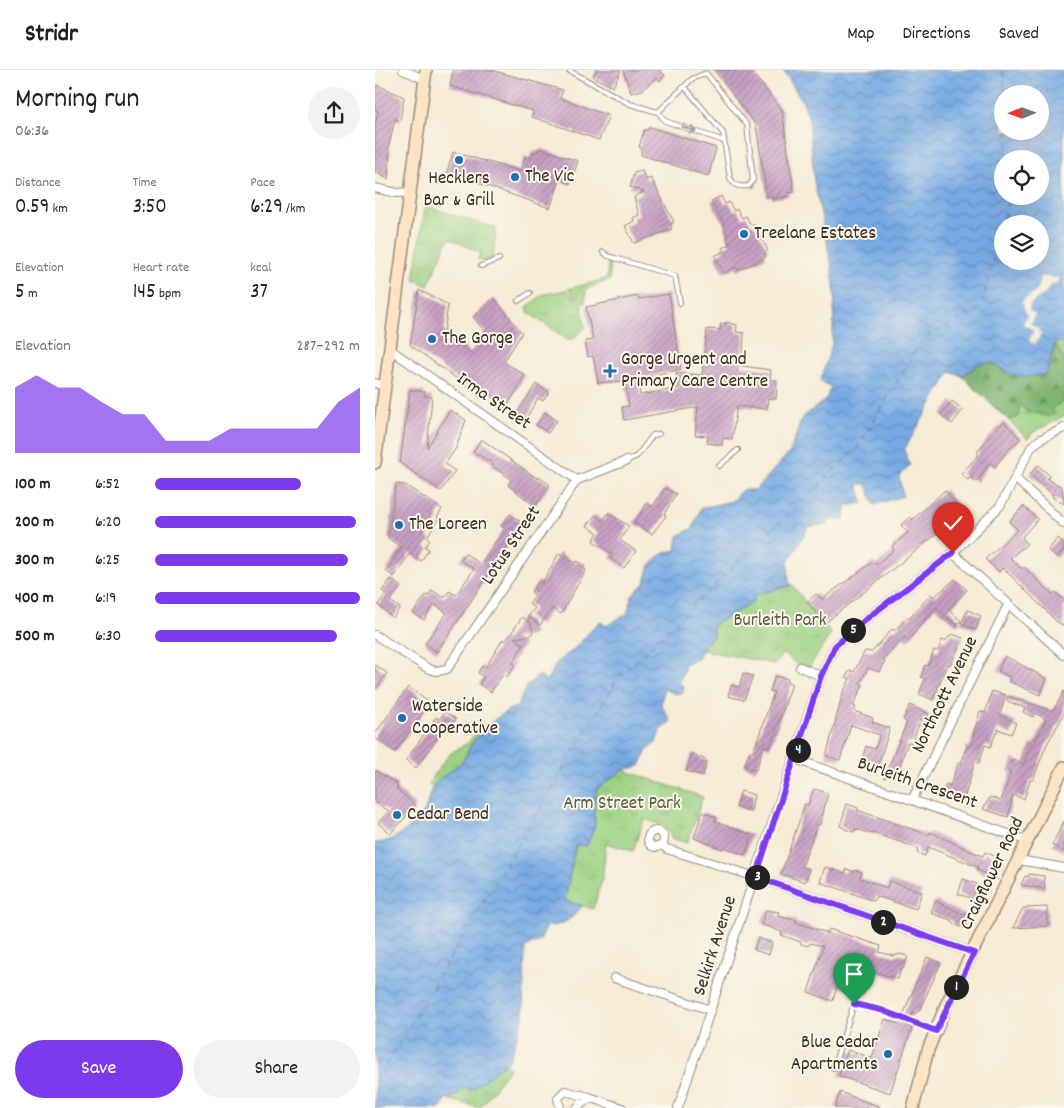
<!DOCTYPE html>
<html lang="en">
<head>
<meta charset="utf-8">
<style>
	:root { --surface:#fff; --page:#f2f2f2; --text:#202124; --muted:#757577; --line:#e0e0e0; --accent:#7c3aed }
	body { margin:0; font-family:Dekko,sans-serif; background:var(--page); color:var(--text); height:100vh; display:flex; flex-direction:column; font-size:19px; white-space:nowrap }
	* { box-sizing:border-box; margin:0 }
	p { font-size:16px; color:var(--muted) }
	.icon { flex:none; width:28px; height:28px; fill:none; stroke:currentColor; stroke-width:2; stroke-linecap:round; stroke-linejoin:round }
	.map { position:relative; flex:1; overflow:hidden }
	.side { display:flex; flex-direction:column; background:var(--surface); width:375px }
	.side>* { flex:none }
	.needle { width:32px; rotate:269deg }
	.controls { position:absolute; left:619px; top:15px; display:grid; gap:10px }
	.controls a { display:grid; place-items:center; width:55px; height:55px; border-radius:50%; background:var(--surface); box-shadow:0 5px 20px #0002; font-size:25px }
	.pin { position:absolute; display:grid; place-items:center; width:42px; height:42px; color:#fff; margin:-51px -21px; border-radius:50% 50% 50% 0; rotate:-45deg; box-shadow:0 0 5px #0007 }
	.pin .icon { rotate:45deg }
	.km { position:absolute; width:25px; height:25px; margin:-12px; border-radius:50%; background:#222; color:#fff; font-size:14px; line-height:25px; text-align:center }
	.round { display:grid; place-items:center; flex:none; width:52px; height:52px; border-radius:26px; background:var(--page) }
	.overview { display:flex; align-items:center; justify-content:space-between; height:85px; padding:0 15px }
	h1 { font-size:28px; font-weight:600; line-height:38px }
	.metrics { display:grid; grid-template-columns:repeat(3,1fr); gap:8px; height:85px; padding:5px 15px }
	.metrics div { display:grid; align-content:center }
	.metrics b { font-size:21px; font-weight:600 }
	.metrics small { font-size:14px; font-weight:400 }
	.metrics p { font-size:14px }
	.chart { height:140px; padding:10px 15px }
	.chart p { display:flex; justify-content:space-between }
	.chart svg { width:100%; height:90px; margin-top:5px; fill:var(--accent); opacity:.7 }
	.button { display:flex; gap:10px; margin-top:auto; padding:10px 15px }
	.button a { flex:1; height:58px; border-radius:30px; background:var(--accent); color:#fff; font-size:20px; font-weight:600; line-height:58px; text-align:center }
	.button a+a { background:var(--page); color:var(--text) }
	ul { padding:0 15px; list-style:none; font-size:16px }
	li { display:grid; grid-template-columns:80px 60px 1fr; align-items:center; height:38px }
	li i { height:12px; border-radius:6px; background:var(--accent) }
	header { display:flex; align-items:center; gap:30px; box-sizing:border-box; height:70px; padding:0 25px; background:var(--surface); border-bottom:1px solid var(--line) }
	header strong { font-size:24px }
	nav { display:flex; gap:28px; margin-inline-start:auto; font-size:18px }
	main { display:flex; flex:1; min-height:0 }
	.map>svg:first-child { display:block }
	.grass { fill:url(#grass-tufts); stroke:#6c7e50 }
	.forest { fill:url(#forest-firs); stroke:#5c6f48 }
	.garden { fill:url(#garden-furrows); stroke:#6c7e50 }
	.water { fill:url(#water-waves); stroke:#5a6a81; fill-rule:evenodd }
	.pier { fill:#f6ebd5 }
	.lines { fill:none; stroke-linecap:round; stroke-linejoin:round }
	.ferry { stroke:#505763; stroke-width:1; stroke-dasharray:6 5; stroke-linecap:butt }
	.building { fill:url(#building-hatch) }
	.lane-casing { stroke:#988a7a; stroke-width:6 }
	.street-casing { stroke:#988a7a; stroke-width:10 }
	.secondary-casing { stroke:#988a7a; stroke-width:14 }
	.lane { stroke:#fff; stroke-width:4 }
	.street { stroke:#fff; stroke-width:8 }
	.secondary { stroke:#fee4c5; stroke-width:11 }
	.oneway { stroke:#a79f9a }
	.route-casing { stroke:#fff; stroke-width:10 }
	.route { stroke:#7c3aed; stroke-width:6 }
	.poi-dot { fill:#1f6fb2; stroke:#fbf7ec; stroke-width:2 }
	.labels { text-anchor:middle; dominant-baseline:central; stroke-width:4; stroke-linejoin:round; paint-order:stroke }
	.poi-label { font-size:19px; fill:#3b2a1e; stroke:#fbf7ec; text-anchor:start }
	.street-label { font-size:19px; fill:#3b2a1e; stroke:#fbf7ec }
	.park-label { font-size:19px; fill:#585c3c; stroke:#fbf7ec }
</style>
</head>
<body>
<header>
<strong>Stridr</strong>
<nav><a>Map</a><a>Directions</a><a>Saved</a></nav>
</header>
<main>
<section class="side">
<div class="overview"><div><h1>Morning run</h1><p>06:36</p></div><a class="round"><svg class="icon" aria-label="share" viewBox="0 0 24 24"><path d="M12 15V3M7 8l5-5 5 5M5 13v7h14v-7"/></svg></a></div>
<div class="metrics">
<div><p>Distance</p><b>0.59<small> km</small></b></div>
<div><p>Time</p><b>3:50</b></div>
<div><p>Pace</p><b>6:29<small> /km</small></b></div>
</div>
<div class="metrics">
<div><p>Elevation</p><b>5<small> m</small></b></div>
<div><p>Heart rate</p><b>145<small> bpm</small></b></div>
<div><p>kcal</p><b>37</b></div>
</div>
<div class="chart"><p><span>Elevation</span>287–292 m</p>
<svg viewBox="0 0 160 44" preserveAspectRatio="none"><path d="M0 44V12L10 6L20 12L30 12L40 19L50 25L60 25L70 38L80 38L90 38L100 32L110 32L120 32L130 32L140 32L150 19L160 12V44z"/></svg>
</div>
<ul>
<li><b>100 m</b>6:52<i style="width:71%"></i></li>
<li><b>200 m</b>6:20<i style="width:98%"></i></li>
<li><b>300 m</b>6:25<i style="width:94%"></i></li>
<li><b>400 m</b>6:19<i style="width:100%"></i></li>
<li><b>500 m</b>6:30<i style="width:89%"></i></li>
</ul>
<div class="button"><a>Save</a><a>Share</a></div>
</section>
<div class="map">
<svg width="689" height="1038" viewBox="0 0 689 1038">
	<defs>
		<pattern id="grass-tufts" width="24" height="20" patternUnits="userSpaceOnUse" patternTransform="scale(1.25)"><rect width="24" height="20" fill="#9dd283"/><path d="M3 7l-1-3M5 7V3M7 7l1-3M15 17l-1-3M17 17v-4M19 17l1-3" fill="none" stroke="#88b471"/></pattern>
		<pattern id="forest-firs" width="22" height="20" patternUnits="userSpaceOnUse" patternTransform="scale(1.25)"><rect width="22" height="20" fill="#7eb471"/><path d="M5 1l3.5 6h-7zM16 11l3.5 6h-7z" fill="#68935c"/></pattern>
		<pattern id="garden-furrows" width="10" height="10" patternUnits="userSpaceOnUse" patternTransform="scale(1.25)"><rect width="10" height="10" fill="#9dd283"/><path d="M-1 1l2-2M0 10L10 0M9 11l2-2" fill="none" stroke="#88b471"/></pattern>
		<pattern id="water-waves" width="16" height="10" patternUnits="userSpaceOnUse" patternTransform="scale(1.25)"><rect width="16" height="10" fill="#78abe4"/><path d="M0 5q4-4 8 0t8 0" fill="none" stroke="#648bb8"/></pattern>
		<pattern id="building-hatch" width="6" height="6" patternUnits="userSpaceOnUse" patternTransform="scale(1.25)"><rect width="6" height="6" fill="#c8a0c4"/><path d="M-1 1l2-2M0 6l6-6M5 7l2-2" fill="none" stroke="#a4839f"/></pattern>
	</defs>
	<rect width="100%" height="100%" fill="#fbf7ec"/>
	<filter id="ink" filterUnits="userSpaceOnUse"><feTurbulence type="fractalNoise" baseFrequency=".02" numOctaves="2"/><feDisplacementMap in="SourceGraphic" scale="10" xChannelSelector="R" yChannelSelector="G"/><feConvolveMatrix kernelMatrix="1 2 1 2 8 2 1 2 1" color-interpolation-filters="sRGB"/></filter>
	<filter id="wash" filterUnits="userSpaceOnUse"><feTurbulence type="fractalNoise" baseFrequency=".0096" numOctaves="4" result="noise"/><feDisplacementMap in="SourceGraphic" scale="20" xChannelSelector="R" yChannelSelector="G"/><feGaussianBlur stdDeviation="1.12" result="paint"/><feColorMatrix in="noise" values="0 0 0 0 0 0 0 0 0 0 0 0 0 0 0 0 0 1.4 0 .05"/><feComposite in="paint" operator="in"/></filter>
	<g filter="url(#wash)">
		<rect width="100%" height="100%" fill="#f6ebd5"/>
		<path class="grass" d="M50 136 121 158 118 188 111 191 103 189 106 183 74 168 53 216 39 210Z
			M191 220 207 234 210 258 198 269 193 270 154 243 152 237 167 225Z
			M689 271V346L657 363 653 369 587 306 604 294 618 293 630 302 676 284 680 273Z
			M417 515 456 563 435 596 423 595 408 583 400 594 327 580 338 566V555L377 533 380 525Z
			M107 654 113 658 98 672 87 692 58 717 54 714 66 695 76 683 93 673Z
			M248 700 328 727 312 773 296 768C293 754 281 753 269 749L258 781 231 773 227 810 218 839 189 830 201 774 212 776 220 755 219 736 222 719Z
			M129 994 135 997 105 1038 73 1029 82 1025 85 1020 91 1018 97 1019Z"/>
		<path class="forest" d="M680 273 689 290V318L686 319 688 331 678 338 679 343 673 347 662 343H653L645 334 643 347 633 350 587 306 606 293 618 294 630 302 671 305Z"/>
		<path class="garden" d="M233 188 235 190V210L211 219 210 234 193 219 230 209 232 206Z"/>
		<path class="water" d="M408 0H689V271L680 273 671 304C646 309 638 308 618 293L604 294 587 306 575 302 529 380 535 395 524 406 528 426 499 435 492 414H483L488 433 472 436 469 450H455L453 455 434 456 413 492 414 513 417 515 380 525 377 533 338 555V566L329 575 323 589 311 593 304 613 309 616 308 622 301 624 289 619 286 634 296 651 285 660 281 673 272 680 265 696 248 700 222 719 219 736 220 755 212 776 201 775 190 830 207 836C197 849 189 856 172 856L165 871 150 877 148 950 134 990 97 1020 90 1018 85 1020 83 1025 70 1029 66 1038H0V773C17 773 38 757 48 743 53 736 53 726 57 718 63 707 78 701 86 692 92 687 93 678 98 672 106 661 129 639 142 637L152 615 165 605 171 611 183 591 197 581 225 551 231 556 252 544 257 526 270 512 275 495 288 483 301 480 303 466 318 458 326 438 357 431 367 420H380L415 382 427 348 451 329 456 317 445 311 457 274 460 225 456 192 439 111 434 49 428 32ZM628 24H665V61H628ZM628 89H665V126H628ZM628 154H665V191H628Z"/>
		<path class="pier" d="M666 206 683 208 684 213 676 215 668 225 655 234 654 241 660 244 655 254 664 259 663 262 667 263 660 274 654 271 659 260 648 254 652 246 647 231 661 222Z"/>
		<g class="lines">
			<path class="ferry" d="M628 0 630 24
				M632 61 633 89
				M0 1013 243 608 483 377 548 269 606 237 634 126"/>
		</g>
		<g id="blocks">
			<path class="building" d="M78 0H116L188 20 185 28 234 46 224 70 157 47 158 41 75 16Z
				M221 0H246L238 17 218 7Z
				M248 0H284L290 5 285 11 282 8 267 20 256 23Z
				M339 0H375L407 40 419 122 413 123 414 126 397 129 396 126 392 127 381 55Z
				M0 14 29 27 25 51 20 49 13 80 15 81 13 109 0 102V55L3 41 0 39Z
				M274 57 341 78 334 104 333 106 266 85V78L264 77 269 60H273Z
				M167 79 203 91 195 114 185 110 175 138 72 102 78 82 145 101 150 87 155 88 157 83Z
				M267 101 271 110 276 108 299 152 295 154 297 159 259 173 250 156 259 151 258 148 264 145 259 127 269 122 255 117 259 103Z
				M346 126 350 134 354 132 359 141 362 139 367 148 371 146 376 155 378 154 393 180 389 183 391 187 382 192 363 200 361 197 349 203 340 186 349 181 347 178 355 174 351 167 353 166 349 157 350 156 336 131Z
				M44 220 73 235 69 262 96 283 110 262 98 247 119 228 147 263 129 292 150 305 133 335 111 321 107 327 35 275Z
				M294 224 306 299 262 309 265 325 304 318 301 303 327 305 332 259 345 260 346 253 351 254V252L362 255 361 262 369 263 367 296 396 300 395 310H402L401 329 393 328 392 339 362 336 357 369 348 368 347 375 332 373 333 366 320 365 323 337 249 350 247 337 254 336 250 311 223 313 218 286 213 287 210 271 218 270 211 237 263 226 264 229Z
				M161 314 174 322 168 331 163 328 151 348 142 343Z
				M35 320 50 322 49 326 57 327 52 378 75 340 91 350 81 378 70 394 80 401 66 421 25 393Z
				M577 331 588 340 577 354 566 345Z
				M170 342 182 351 173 363 161 355Z
				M629 352 646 369 634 379 620 397 615 393 602 412 596 407 593 410 586 404 604 384 602 382 615 366Z
				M106 369 163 409 164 407 175 415 160 436 133 415 136 409 116 395 118 393 98 382Z
				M663 395 675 406 672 409 687 417 689 434 677 427 678 425 655 404Z
				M21 414 30 415 67 439 62 447 64 448 52 467 55 470 50 477 54 479 46 491 35 483 19 507 11 501 27 478 13 468Z
				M290 418 301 424 289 444 291 446 277 464 259 453 272 433 277 437Z
				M570 420 586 440 570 453 572 456 450 553 432 532 441 524 447 529 498 492 501 495 519 480 517 476 533 463 526 455 535 447 537 450Z
				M648 436 663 449 647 467 652 474 635 488 647 499 649 497 678 525 680 522 689 530V556L681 551 628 498 624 502 610 489 643 460 634 452Z
				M233 443 254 456 245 470 261 481 249 498 235 488 237 484 218 471 223 463 212 456 220 445 228 451Z
				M135 444 148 453 62 582 50 573 72 543 59 534 49 550 38 543 51 525 53 526 57 520 67 527H70L74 521 81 525 99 499 85 490 90 483 105 494 130 458 126 456Z
				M683 468 689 473V480L682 488 673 480Z
				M184 483 200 493 202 491 210 495 208 498 211 500 186 544 177 538 165 555 153 547 160 538 154 534 160 525 156 522 164 511 167 513Z
				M16 509 26 517 15 531 25 538 18 548 3 535 11 524 7 521Z
				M580 509 592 520 574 540 586 551 582 555 560 537 533 571 529 567 508 590 510 591 504 602 493 598 485 613 488 615 478 636 481 637 479 641 498 648 497 652 515 658 501 702 494 699 495 695 486 692 491 676 500 679 505 665 476 655 465 690 451 686 468 623 475 609 471 607 475 600 479 602 490 581 497 582 517 559 519 561 532 547 534 549 556 524 559 527Z
				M593 540 606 546 601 560 586 553Z
				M147 547 155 552 158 562 155 566 139 568 149 575 137 593 140 594 132 607 128 604 116 622 104 614 109 607 103 603 107 596 110 598 128 569 130 571 135 565Z
				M577 564 588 568 575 595 572 594 558 630 544 624 550 609 546 607 550 595 553 596 559 580 563 581 567 570 570 571Z
				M630 586 672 609 665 625 635 612 636 608 623 601Z
				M0 595 12 603 0 620Z
				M368 603 378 606 369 630 353 626 356 615 364 617Z
				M400 606 413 609 412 612 417 614 395 678 389 675 381 700 369 696 375 681 378 682 387 657 399 622 395 621Z
				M33 617 55 633 20 682 0 668V664Z
				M617 621 631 625 625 645 641 653 636 664 623 659 615 677 610 675 604 693 600 692 588 732 567 725 571 714 575 716 583 693 586 694 592 676 595 677 605 641 610 643Z
				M689 621V644L671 676 658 710H655L649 729 638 725 633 747 608 739 615 727 626 731 636 702 633 701 638 689 649 694 656 674 659 675 671 649 660 643 658 647 648 642 650 638 632 631 633 626 675 640 679 639Z
				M535 635 554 644 548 656 544 654 537 673 533 672 522 703 509 708 532 652 528 650Z
				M70 642 81 649 75 658 71 656 41 698 31 690 61 647 64 649Z
				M317 683 332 691 328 706 311 701Z
				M0 700 22 714V719L41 736 15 764 3 753 14 741 0 732Z
				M439 719 453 723 445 755 442 754 427 797 434 799 430 812 406 804 430 734 433 735Z
				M366 721 379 725 376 741 361 737Z
				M472 734 483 738 482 740 554 765 555 762 564 766 595 781 608 786 610 782 624 788 616 806 602 800 603 797 553 777 550 786 542 783 543 778 498 763V764L480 759 479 762 472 760 465 756Z
				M327 742 341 747 340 751 377 765 370 785 348 777 347 779 319 768Z
				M689 751V782L677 775Z
				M450 797 470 803 472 799 479 802 480 800 487 802 485 808 512 818 514 811 547 822 541 839 501 826 499 831 445 812Z
				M654 804 669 806 670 819 646 815 650 806 653 807Z
				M588 809 602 814 598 829 583 824Z
				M560 831 593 846 589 858 579 854 576 850 556 843Z
				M672 837 673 856 638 858 648 838Z
				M391 840 404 842 402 846 421 850 420 852 453 863 454 859 506 876 504 882 519 886 525 884 533 886 528 899H526L523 909 497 901 488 925 462 916 458 931 433 922 448 876 435 873 433 876 426 874V872L406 865 407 862 386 854Z
				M383 868 397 873 394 885 379 880Z
				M552 887 566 893 545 939 542 943 538 942 536 948 528 945Z
				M510 949 525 954 526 952 537 958 515 1023 464 1006 473 980 497 988Z
				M465 1022 505 1037V1038H460Z"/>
		</g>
	</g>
	<g filter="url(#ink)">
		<use href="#blocks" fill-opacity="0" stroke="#988a7a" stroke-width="1"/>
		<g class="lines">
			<defs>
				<path id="lane" d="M193 0 255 34 283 42 317 9 331 3 372 55 378 110 374 116C365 117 360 117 355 108L348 63 310 17
					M283 42 290 51 349 71
					M228 182 233 186 300 206 305 233
					M106 196 124 189
					M143 231 155 223
					M251 391 262 386 278 365 284 364
					M344 396 363 380
					M458 998 479 934 506 941 559 960"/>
				<path id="street" d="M28 0 49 9
					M0 118 22 123 36 122
					M16 280 202 410
					M0 313 11 317
					M640 408 689 454
					M578 483 689 585
					M0 565 54 599 61 601 72 599 202 410 251 391
					M425 597 446 606
					M420 689 653 771
					M537 730 633 535
					M273 769a8 8 0 1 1 16 0a8 8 0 1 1-16 0Z
					M287 775 292 779 381 807 599 883
					M644 790 689 798
					M239 908 336 940
					M214 1027 247 1038
					M185 1038 183 1028 190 1021 214 1027 202 1038
					M303 1038 446 606 460 576 491 549 578 483 625 436 657 376 666 369 689 358"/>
				<path id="secondary" d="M0 393 51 0
					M538 1038 553 980 571 935 689 697"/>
			</defs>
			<use href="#lane" class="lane-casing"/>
			<use href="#street" class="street-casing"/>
			<use href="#secondary" class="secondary-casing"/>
			<use href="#lane" class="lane"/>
			<use href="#street" class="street"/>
			<use href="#secondary" class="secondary"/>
		</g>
		<defs><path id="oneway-shaft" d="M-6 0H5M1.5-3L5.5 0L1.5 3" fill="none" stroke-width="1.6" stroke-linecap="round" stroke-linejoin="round" transform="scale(1.25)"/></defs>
		<use class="oneway" href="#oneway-shaft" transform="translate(314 59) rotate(19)"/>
	</g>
	<g class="lines" filter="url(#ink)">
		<defs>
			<path id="route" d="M479 934 506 940 561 961 599 883 381 807 446 606 460 576 491 549 578 483"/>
		</defs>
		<use href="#route" class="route-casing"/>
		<use href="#route" class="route"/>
	</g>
	<g class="poi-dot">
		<circle cx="84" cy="90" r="5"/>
		<circle cx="140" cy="107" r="5"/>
		<circle cx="369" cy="164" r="5"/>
		<circle cx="57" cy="269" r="5"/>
		<path d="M232.5 293.5h5v5h5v5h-5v5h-5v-5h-5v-5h5z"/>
		<circle cx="24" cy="455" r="5"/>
		<circle cx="27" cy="648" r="5"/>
		<circle cx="22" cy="745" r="5"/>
		<circle cx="513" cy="984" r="5"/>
	</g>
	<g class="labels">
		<g class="poi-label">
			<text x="150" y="107">The Vic</text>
			<text x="84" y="109" text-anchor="middle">Hecklers<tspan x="84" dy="22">Bar &amp; Grill</tspan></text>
			<text x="379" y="164">Treelane Estates</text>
			<text x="67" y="269">The Gorge</text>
			<text x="246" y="290">Gorge Urgent and<tspan x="246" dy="22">Primary Care Centre</tspan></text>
			<text x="34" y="455">The Loreen</text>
			<text x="37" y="637">Waterside<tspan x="37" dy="22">Cooperative</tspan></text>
			<text x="32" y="745">Cedar Bend</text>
			<text x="503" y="973" text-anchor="end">Blue Cedar<tspan x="503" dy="22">Apartments</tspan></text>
		</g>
		<g class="street-label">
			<text transform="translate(118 332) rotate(35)">Irma Street</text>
			<text transform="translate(137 476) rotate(-56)">Lotus Street</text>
			<text transform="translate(571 625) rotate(-64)">Northcott Avenue</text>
			<text transform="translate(542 714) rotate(19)">Burleith Crescent</text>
			<text transform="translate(618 804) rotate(-64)">Craigflower Road</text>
			<text transform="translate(341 876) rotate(-72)">Selkirk Avenue</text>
		</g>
		<g class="park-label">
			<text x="405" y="551">Burleith Park</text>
			<text x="247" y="734">Arm Street Park</text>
		</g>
	</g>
</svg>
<div class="controls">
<a><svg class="needle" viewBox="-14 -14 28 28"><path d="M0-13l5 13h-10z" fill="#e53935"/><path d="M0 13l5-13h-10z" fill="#757577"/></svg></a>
<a><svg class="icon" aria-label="locate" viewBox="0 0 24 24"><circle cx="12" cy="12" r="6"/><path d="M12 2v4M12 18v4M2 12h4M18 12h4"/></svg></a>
<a><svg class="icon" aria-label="layers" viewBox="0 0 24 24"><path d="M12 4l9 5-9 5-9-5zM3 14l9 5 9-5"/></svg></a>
</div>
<div class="pin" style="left:479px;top:934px;background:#1e9e55"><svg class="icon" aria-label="arrive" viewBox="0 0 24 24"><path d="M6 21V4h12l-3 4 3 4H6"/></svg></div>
<div class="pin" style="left:578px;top:483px;background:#d93025"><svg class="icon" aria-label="check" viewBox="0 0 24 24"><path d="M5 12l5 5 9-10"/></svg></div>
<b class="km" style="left:581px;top:917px">1</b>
<b class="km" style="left:508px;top:852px">2</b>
<b class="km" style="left:382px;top:807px">3</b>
<b class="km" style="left:423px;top:680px">4</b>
<b class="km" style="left:478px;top:560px">5</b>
</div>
</main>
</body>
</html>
